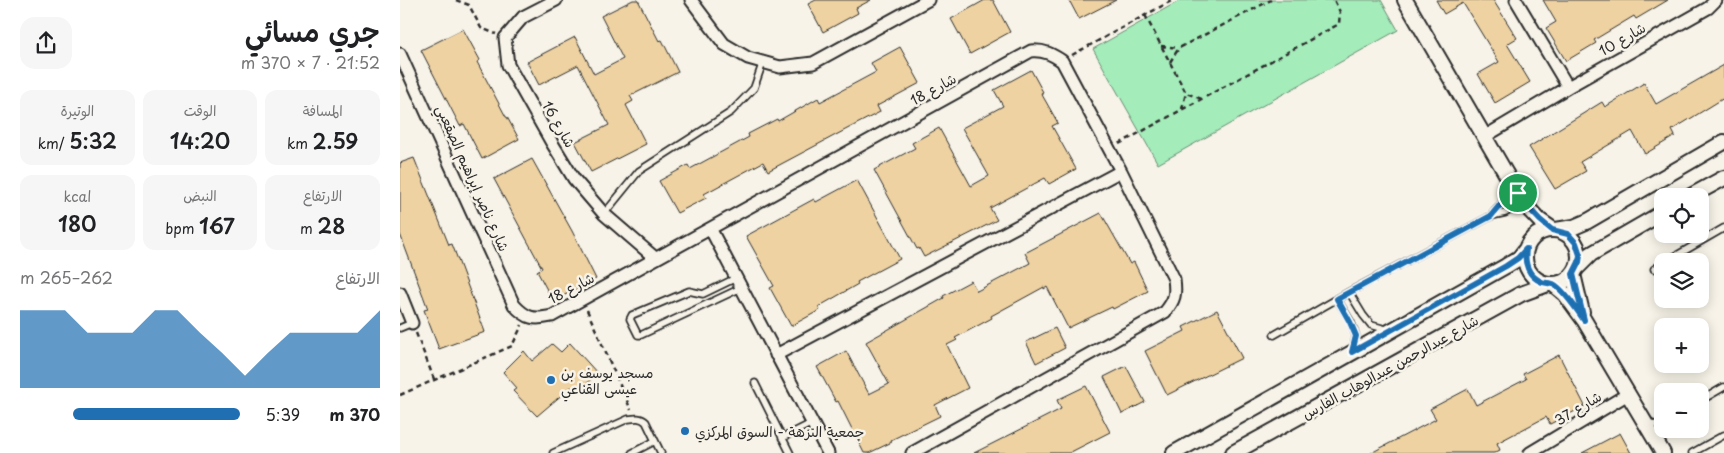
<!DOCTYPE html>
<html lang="ar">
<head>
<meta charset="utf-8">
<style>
	:root { --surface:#fff; --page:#f6f6f6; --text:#202124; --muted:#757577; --accent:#1f6fb2 }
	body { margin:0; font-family:"Playpen Sans","Playpen Sans Arabic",sans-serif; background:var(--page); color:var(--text); direction:rtl; height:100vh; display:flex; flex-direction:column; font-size:19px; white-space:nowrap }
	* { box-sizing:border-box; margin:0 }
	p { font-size:16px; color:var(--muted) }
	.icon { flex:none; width:28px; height:28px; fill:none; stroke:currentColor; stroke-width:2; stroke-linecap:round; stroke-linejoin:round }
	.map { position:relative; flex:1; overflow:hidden; direction:ltr }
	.drawer { display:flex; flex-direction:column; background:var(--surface); width:400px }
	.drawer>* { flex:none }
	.fabs { position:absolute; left:1254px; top:188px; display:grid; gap:10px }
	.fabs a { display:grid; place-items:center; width:55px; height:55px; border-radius:10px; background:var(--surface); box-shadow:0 2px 12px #0003; font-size:25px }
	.pin { position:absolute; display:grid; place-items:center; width:42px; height:42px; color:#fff; margin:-21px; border:2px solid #fff; border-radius:50%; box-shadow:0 1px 5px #0007 }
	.round { display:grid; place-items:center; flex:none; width:52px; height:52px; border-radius:15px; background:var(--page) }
	.headline { display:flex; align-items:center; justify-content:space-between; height:85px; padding:0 20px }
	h1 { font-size:28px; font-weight:600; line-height:38px }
	.figures { display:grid; grid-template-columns:repeat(3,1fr); gap:8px; height:85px; padding:5px 20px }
	.figures div { display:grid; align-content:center; border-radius:12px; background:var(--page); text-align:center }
	.figures b { font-size:21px; font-weight:600 }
	.figures small { font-size:14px; font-weight:400 }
	.figures p { font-size:14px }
	.chart { height:140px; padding:10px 20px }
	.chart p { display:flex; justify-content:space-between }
	.chart svg { width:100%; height:90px; margin-top:5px; fill:var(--accent); opacity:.7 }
	ul { padding:0 20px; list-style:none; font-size:16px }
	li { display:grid; grid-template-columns:80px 60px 1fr; align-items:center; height:38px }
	li i { height:12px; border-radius:6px; background:var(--accent) }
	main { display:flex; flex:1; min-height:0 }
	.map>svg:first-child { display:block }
	.green { fill:#a4ecba; stroke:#688c72 }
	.building { fill:#eed2a2; stroke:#2b2b2b }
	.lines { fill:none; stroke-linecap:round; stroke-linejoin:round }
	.service-casing { stroke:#2b2b2b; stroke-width:9 }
	.minor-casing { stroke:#2b2b2b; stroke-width:15 }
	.tertiary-casing { stroke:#2b2b2b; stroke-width:18 }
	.path { stroke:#2b2b2b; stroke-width:2.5; stroke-dasharray:5 4; stroke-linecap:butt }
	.service { stroke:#f7f3e8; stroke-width:5.5 }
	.minor { stroke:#f7f3e8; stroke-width:11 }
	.tertiary { stroke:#f7f3e8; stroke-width:14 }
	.route-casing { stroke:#fff; stroke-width:10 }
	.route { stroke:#1f6fb2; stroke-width:6 }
	.poi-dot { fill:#1f6fb2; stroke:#f7f3e8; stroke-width:2 }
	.labels { text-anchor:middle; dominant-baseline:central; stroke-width:5; stroke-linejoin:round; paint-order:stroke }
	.street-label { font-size:14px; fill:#2b2b2b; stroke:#f7f3e8 }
	.poi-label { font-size:14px; fill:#2b2b2b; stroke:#f7f3e8; text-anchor:start }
</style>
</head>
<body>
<main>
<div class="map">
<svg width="1324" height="453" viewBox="0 0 1324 453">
	<rect width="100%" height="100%" fill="#f7f3e8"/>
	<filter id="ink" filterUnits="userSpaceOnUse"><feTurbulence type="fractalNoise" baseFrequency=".02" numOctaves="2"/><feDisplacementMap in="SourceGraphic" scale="10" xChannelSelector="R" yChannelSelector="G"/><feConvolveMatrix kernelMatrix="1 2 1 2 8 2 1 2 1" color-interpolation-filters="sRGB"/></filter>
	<g filter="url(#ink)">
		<path class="green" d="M781 0H981L998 30 758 164 693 49Z"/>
		<path class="building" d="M233 0H238L259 41 262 40 278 72 230 96 233 101 226 105 246 144 191 172 175 142 209 125 178 65 139 85 127 62 175 37 194 74 223 59 201 16Z
			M416 0H471L456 8 458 13 423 32 408 4Z
			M585 0H593L610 32 570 54 551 19Z
			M669 0H716L679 19Z
			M1036 0H1093L1117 38 1107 44 1130 82 1095 103 1078 74 1099 62 1063 3 1044 14Z
			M1143 0H1268L1236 19 1234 16 1194 40 1196 43 1166 61 1146 28 1156 22Z
			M63 29 80 60 77 62 106 117H107L119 139 82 159 64 124 60 126 21 50Z
			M500 47 520 83 477 106 480 112 449 128 368 171 363 162 304 194 306 198 277 213 259 181 288 165 290 169 349 137 348 134 377 119 378 121 418 98 420 102 476 72 471 63Z
			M1324 65V98L1272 130 1275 136 1245 154 1232 131 1180 162 1186 171 1155 189 1129 147 1202 102 1205 107 1244 83 1256 104Z
			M631 70 643 92 641 93 658 123 652 126 676 169 649 184 645 178 590 208 597 220 524 257 519 248 517 249 474 170 515 148 512 143 539 128 571 186 589 176 562 128 603 106 594 90Z
			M14 158 49 245 52 244 85 332 39 349 24 310 28 309 0 234V163Z
			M132 159 172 231 196 279 153 301 137 271 142 268 94 179Z
			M457 180 500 259 457 282 458 284 418 307 420 310 391 326 370 288 374 286 346 236 414 199 416 202Z
			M701 213 730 264 734 262 748 291 713 309 712 307 668 328 647 287 644 289V287L591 316 592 318 555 338 557 340 547 345 568 388 535 405 540 416 491 440 492 442 469 453H464L438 401 436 402 417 367 446 351 469 394 489 384 466 342 544 298 543 296 571 281 577 291 630 263 625 253Z
			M817 310 842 358 767 395 745 351 785 331 783 327Z
			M655 328 665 348 636 363 626 342Z
			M170 343 198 374 177 392 171 387 137 416 113 391 117 388 103 372 124 351 132 361 152 344 161 352Z
			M1159 355 1185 406 1150 424 1146 417 1097 443 1100 450 1094 453H971L1036 419 1030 409 1068 389 1076 405 1126 379 1123 374Z
			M726 366 745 402 722 414 704 377Z
			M686 386 710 432 669 453H574L661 409 657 400Z
			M1220 433 1231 453H1182Z"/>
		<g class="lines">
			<defs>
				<path id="service" d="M204 214 239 171 331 112 354 88 363 62
					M1091 216 1100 205 1117 194
					M1267 261 1324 228
					M1254 269 1262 264
					M336 278 303 294 289 291 232 315 230 319 238 335H241L341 288
					M949 292 963 315 971 325 989 330
					M937 299 951 322 956 336 953 350
					M0 328 12 323
					M874 335 949 292 1091 216 1105 213 1123 203
					M355 383 390 453
					M1300 401 1324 387
					M1248 426 1262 423
					M382 438 412 423
					M153 453 228 419C235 418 241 417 246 422L261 453
					M232 453 255 441
					M1292 453 1324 435"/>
				<path id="minor" d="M156 0 123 17 105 38 108 65 152 143 174 179 204 214 255 258
					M291 0 324 44 348 58 380 67 413 63 528 0
					M1116 0 1168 87
					M0 54 114 305C127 319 134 320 152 316 312 228 472 140 631 51 644 50 652 54 662 61L721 171 774 279C776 294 775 300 765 312L512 453
					M1084 137 1168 87 1308 8 1316 0
					M311 230 428 453
					M0 293 12 323
					M376 355 721 171
					M1130 453 1228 394"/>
				<path id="tertiary" d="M1005 0 1123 203 1139 220 1152 229
					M1291 196 1324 178
					M1125 257a27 27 0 1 1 54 0a27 27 0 1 1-54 0Z
					M1156 230 1174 227 1188 221 1324 142
					M1178 267 1191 254 1262 213
					M1173 274 1182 312
					M1153 284 1165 294 1184 320 1263 453
					M774 453 1106 266 1119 258 1126 249
					M833 453 1121 294 1148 284"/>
			</defs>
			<use href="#service" class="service-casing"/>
			<use href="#minor" class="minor-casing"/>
			<use href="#tertiary" class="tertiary-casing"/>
			<path class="path" d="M56 0 69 5 81 28 96 34
				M745 15 786 93 802 99
				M761 46 779 48
				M672 55 773 0
				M770 62 779 48 871 0
				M782 109 786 93
				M719 144 939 24 940 12 934 0
				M187 310 231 410
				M16 333 34 379
				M0 395 112 346 122 325"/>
			<use href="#service" class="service"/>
			<use href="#minor" class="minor"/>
			<use href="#tertiary" class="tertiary"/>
		</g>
	</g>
	<g class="lines" filter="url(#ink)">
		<defs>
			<path id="route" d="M1118 193 1124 203 1140 220 1152 230 1168 234 1176 243 1180 255 1179 262 1173 274 1184 320C1178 311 1163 289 1153 284 1150 283 1145 283 1142 282 1128 276 1124 263 1126 249L1118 258 1106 266 952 352 956 336 950 322 937 299 1091 216 1100 205Z"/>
		</defs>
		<use href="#route" class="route-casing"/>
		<use href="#route" class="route"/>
	</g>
	<g class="poi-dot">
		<circle cx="151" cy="380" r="5"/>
		<circle cx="285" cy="431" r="5"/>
	</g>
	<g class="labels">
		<g class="street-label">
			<text transform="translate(1222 39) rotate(-30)">شارع 10</text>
			<text transform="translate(533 89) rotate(-29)">شارع 18</text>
			<text transform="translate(159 124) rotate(60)">شارع 16</text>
			<text transform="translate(73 178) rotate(66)">شارع ناصر إبراهيم الصقعبي</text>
			<text transform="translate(171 288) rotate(-28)">شارع 18</text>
			<text transform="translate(990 367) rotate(-29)">شارع عبدالرحمن عبدالوهاب الفارس</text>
			<text transform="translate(1178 408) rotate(-31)">شارع 37</text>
		</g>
		<g class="poi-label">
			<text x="161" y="372">مسجد يوسف بن<tspan x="161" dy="16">عيسى القناعي</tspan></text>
			<text x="295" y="431">جمعية النزهة - السوق المركزي</text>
		</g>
	</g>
</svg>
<div class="fabs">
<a><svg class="icon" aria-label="locate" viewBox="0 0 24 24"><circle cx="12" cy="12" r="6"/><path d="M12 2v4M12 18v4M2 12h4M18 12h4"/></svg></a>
<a><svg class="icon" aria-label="layers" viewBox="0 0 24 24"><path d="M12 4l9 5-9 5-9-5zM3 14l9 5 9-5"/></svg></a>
<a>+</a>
<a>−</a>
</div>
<div class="pin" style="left:1118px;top:193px;background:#1e9e55"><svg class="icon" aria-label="arrive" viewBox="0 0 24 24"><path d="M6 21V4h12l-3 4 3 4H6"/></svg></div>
</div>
<section class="drawer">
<div class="headline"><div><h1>جري مسائي</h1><p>21:52 · 7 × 370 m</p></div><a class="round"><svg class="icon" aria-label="share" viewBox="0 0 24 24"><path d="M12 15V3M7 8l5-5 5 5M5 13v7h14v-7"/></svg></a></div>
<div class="figures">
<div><p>المسافة</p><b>2.59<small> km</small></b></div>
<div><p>الوقت</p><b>14:20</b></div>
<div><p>الوتيرة</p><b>5:32<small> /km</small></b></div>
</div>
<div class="figures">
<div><p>الارتفاع</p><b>28<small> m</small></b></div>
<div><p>النبض</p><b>167<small> bpm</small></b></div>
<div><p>kcal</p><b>180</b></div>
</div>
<div class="chart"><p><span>الارتفاع</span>262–265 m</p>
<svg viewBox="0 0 160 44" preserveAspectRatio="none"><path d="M0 44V6L10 6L20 6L30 17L40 17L50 17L60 6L70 6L80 17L90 27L100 38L110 27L120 17L130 17L140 17L150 17L160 6V44z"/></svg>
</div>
<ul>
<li><b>370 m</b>5:39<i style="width:76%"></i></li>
</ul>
</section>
</main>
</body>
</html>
